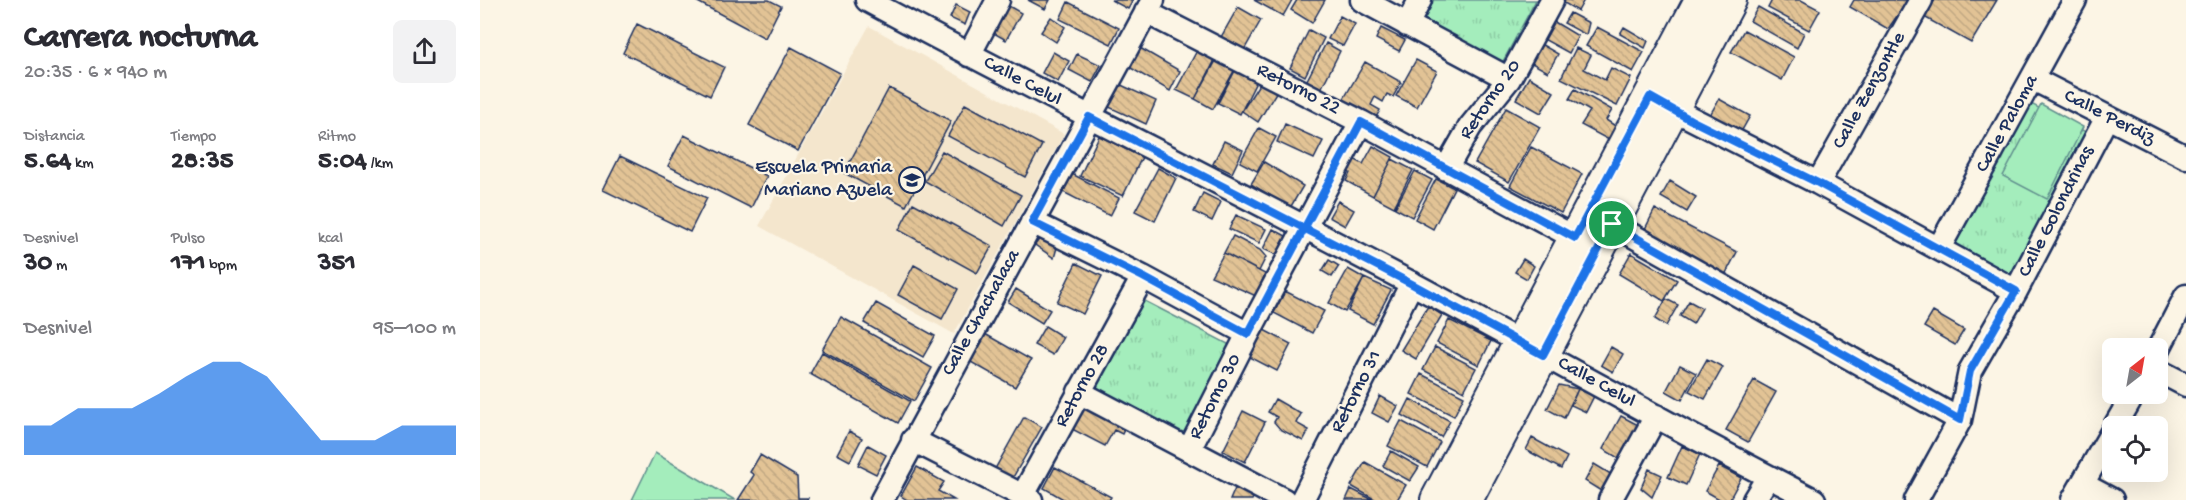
<!DOCTYPE html>
<html lang="es">
<head>
<meta charset="utf-8">
<style>
	:root { --surface:#fff; --page:#f2f2f3; --text:#2b2b33; --muted:#7c7c81; --accent:#1a73e8 }
	body { margin:0; font-family:"Gochi Hand",sans-serif; background:var(--page); color:var(--text); height:100vh; display:flex; flex-direction:column; font-size:22px; white-space:nowrap }
	* { box-sizing:border-box; margin:0 }
	p { font-size:20px; color:var(--muted) }
	.icon { flex:none; width:33px; height:33px; fill:none; stroke:currentColor; stroke-width:2; stroke-linecap:round; stroke-linejoin:round }
	.map { position:relative; flex:1; overflow:hidden }
	.drawer { display:flex; flex-direction:column; background:var(--surface); width:480px }
	.drawer>* { flex:none }
	.needle { width:39px; rotate:31deg }
	.fabs { position:absolute; left:1622px; top:338px; display:grid; gap:12px }
	.fabs a { display:grid; place-items:center; width:66px; height:66px; border-radius:9px; background:var(--surface); box-shadow:0 6px 24px #0002; font-size:30px }
	.pin { position:absolute; display:grid; place-items:center; width:51px; height:51px; color:#fff; margin:-26px; border:3px solid #fff; border-radius:50%; box-shadow:0 2px 6px #0007 }
	.round { display:grid; place-items:center; flex:none; width:63px; height:63px; border-radius:9px; background:var(--page) }
	.summary { display:flex; align-items:center; justify-content:space-between; height:102px; padding:0 24px }
	h1 { font-size:33px; font-weight:700; line-height:45px }
	.metrics { display:grid; grid-template-columns:repeat(3,1fr); gap:9px; height:102px; padding:6px 24px }
	.metrics div { display:grid; align-content:center }
	.metrics b { font-size:26px; font-weight:700 }
	.metrics small { font-size:16px; font-weight:400 }
	.metrics p { font-size:16px }
	.chart { height:168px; padding:12px 24px }
	.chart p { display:flex; justify-content:space-between }
	.chart svg { width:100%; height:108px; margin-top:6px; fill:var(--accent); opacity:.7 }
	main { display:flex; flex:1; min-height:0 }
	.map>svg:first-child { display:block }
	.built { fill:#f4e6cd }
	.grass { fill:url(#grass-tufts); stroke:#608e8d; stroke-width:1.5 }
	.garden { fill:#a4edbc; stroke:#608e8d; stroke-width:1.5 }
	.building { fill:url(#building-back-hatch); stroke:#1b2f5e; stroke-width:1.5 }
	.lines { fill:none; stroke-linecap:round; stroke-linejoin:round }
	.minor-casing { stroke:#1b2f5e; stroke-width:27 }
	.secondary-casing { stroke:#1b2f5e; stroke-width:36 }
	.minor { stroke:#fcf5e5; stroke-width:22 }
	.secondary { stroke:#fcf5e5; stroke-width:32 }
	.route-casing { stroke:#fff; stroke-width:12 }
	.route { stroke:#1a73e8; stroke-width:8 }
	.labels { text-anchor:middle; dominant-baseline:central; stroke-width:4.5; stroke-linejoin:round; paint-order:stroke }
	.street-label { font-size:20px; fill:#1b2f5e; stroke:#fcf5e5 }
	.poi-label { font-size:20px; fill:#1b2f5e; stroke:#fcf5e5; text-anchor:end }
</style>
</head>
<body>
<main>
<section class="drawer">
<div class="summary"><div><h1>Carrera nocturna</h1><p>20:35 · 6 × 940 m</p></div><a class="round"><svg class="icon" aria-label="share" viewBox="0 0 24 24"><path d="M12 15V3M7 8l5-5 5 5M5 13v7h14v-7"/></svg></a></div>
<div class="metrics">
<div><p>Distancia</p><b>5.64<small> km</small></b></div>
<div><p>Tiempo</p><b>28:35</b></div>
<div><p>Ritmo</p><b>5:04<small> /km</small></b></div>
</div>
<div class="metrics">
<div><p>Desnivel</p><b>30<small> m</small></b></div>
<div><p>Pulso</p><b>171<small> bpm</small></b></div>
<div><p>kcal</p><b>351</b></div>
</div>
<div class="chart"><p><span>Desnivel</span>95–100 m</p>
<svg viewBox="0 0 160 44" preserveAspectRatio="none"><path d="M0 44V32L10 32L20 25L30 25L40 25L50 19L60 12L70 6L80 6L90 12L100 25L110 38L120 38L130 38L140 32L150 32L160 32V44z"/></svg>
</div>
</section>
<div class="map">
<svg width="1706" height="500" viewBox="0 0 1706 500">
	<defs>
		<pattern id="grass-tufts" width="24" height="20" patternUnits="userSpaceOnUse" patternTransform="scale(1.5)"><rect width="24" height="20" fill="#a4edbc"/><path d="M3 7l-1-3M5 7V3M7 7l1-3M15 17l-1-3M17 17v-4M19 17l1-3" fill="none" stroke="#8dcca4"/></pattern>
		<pattern id="building-back-hatch" width="6" height="6" patternUnits="userSpaceOnUse" patternTransform="scale(1.5)"><rect width="6" height="6" fill="#e2c395"/><path d="M-1 5l2 2M0 0l6 6M5-1l2 2" fill="none" stroke="#c1a883"/></pattern>
	</defs>
	<rect width="100%" height="100%" fill="#fcf5e5"/>
	<filter id="ink" filterUnits="userSpaceOnUse"><feTurbulence type="fractalNoise" baseFrequency=".0167" numOctaves="2"/><feDisplacementMap in="SourceGraphic" scale="12" xChannelSelector="R" yChannelSelector="G"/><feConvolveMatrix kernelMatrix="1 2 1 2 8 2 1 2 1" color-interpolation-filters="sRGB"/></filter>
	<g filter="url(#ink)">
		<path class="built" d="M389 26 584 134 474 334 279 226Z"/>
		<path class="grass" d="M946 0H1056L1021 65 938 16Z
			M1545 101 1606 132 1529 284 1466 248Z
			M661 299 750 345 702 439 612 386Z"/>
		<path class="garden" d="M1561 104 1603 127 1567 199 1523 176Z
			M175 453 255 500H152Z"/>
		<path class="building" d="M214 0H289L301 6 285 38Z
			M548 0H570L565 9Z
			M631 0H653L648 9Z
			M774 0H812L803 16Z
			M817 0H845L832 23 811 10Z
			M1079 0H1104L1098 11Z
			M1292 0H1321L1340 10 1329 30 1288 8Z
			M1374 0H1428L1408 29 1370 7Z
			M1455 0H1517L1491 43 1444 17Z
			M520 1 541 13 526 40 505 28Z
			M588 2 639 28 631 44 580 19Z
			M476 5 490 12 485 25 470 18Z
			M758 7 781 20 759 59 736 46Z
			M1278 7 1324 33 1317 48 1270 21Z
			M1090 13 1109 23 1106 35 1084 23Z
			M860 16 875 24 863 46 848 39Z
			M571 17 585 27 576 42 561 32Z
			M1068 18 1098 36 1089 53 1058 36Z
			M157 24 244 67 230 96 143 53Z
			M1117 27 1164 52 1153 72 1106 46Z
			M1144 27 1168 41 1165 48 1140 34Z
			M901 28 925 40 919 51 896 39Z
			M829 30 844 38 825 76 810 68Z
			M1264 30 1314 57 1302 80 1251 52Z
			M1052 39 1078 54 1068 72 1041 57Z
			M846 43 860 51 841 89 826 82Z
			M720 45 738 54 715 99 696 90Z
			M311 47 360 73 318 151 269 125Z
			M660 48 700 71 690 91 649 67Z
			M1096 48 1111 55 1104 69 1125 80 1131 68 1151 78 1137 106 1081 78Z
			M573 52 589 61 578 82 562 73Z
			M597 54 621 65 612 82 589 70Z
			M737 59 755 69 733 109 715 99Z
			M936 60 957 71 937 107 916 96Z
			M885 62 921 82 913 97 907 94 903 102 895 97 891 105 900 110 894 121 862 102Z
			M756 69 777 80 760 114 738 103Z
			M1049 77 1074 92 1061 113 1036 99Z
			M781 81 797 91 778 122 762 111Z
			M639 84 676 101 666 124 629 107Z
			M409 88 471 121 426 206 364 173Z
			M1095 89 1132 110 1126 120 1137 127 1129 140 1101 125 1110 111 1089 99Z
			M1239 99 1270 116 1261 132 1230 115Z
			M485 104 562 145 545 177 468 136Z
			M1026 108 1060 127 1029 182 995 163Z
			M805 124 843 141 834 159 797 142Z
			M779 128 796 137 777 171 760 162Z
			M204 135 287 176 271 208 188 166Z
			M619 136 662 157 643 196 600 176Z
			M744 141 763 150 752 173 733 164Z
			M893 146 913 157 893 196 866 181 870 173 864 169 870 157 883 164Z
			M1051 147 1102 174 1081 213 1030 186Z
			M462 151 541 195 524 226 445 181Z
			M140 156 227 198 210 232 123 190Z
			M912 159 933 170 914 207 893 196Z
			M784 162 823 186 810 208 771 184Z
			M678 168 696 178 675 221 655 211Z
			M935 171 952 180 932 217 915 208Z
			M592 174 639 198 630 216 583 192Z
			M956 179 974 188 953 229 935 219Z
			M1190 181 1216 197 1207 212 1181 197Z
			M723 193 741 202 732 221 714 212Z
			M858 201 874 210 865 226 849 217Z
			M433 203 512 246 497 273 419 230Z
			M1175 209 1257 252 1245 275 1163 233Z
			M756 215 786 229 779 243 749 229Z
			M793 229 808 237 799 256 783 249Z
			M563 234 578 244 574 258 555 245Z
			M753 236 780 250 786 257 779 271 744 253Z
			M744 253 785 274 776 296 731 276Z
			M1151 253 1197 280 1184 301 1139 274Z
			M1043 259 1054 266 1047 279 1035 272Z
			M849 260 859 266 852 277 842 271Z
			M596 263 622 276 603 314 577 302Z
			M434 265 478 289 462 319 418 295Z
			M868 269 884 278 865 312 849 303Z
			M884 278 911 290 893 324 868 311Z
			M536 289 570 310 562 323 528 302Z
			M805 291 844 311 832 333 794 313Z
			M1186 299 1198 305 1186 326 1175 319Z
			M1209 301 1222 308 1213 324 1200 316Z
			M396 303 455 336 443 357 384 323Z
			M948 306 962 315 936 359 921 350Z
			M1453 312 1484 330 1475 345 1444 327Z
			M361 317 452 368 434 401 342 350Z
			M969 320 1011 341 999 365 957 343Z
			M565 326 583 337 573 355 554 345Z
			M780 328 811 344 797 371 766 355Z
			M505 334 551 360 535 387 489 361Z
			M955 347 996 368 984 391 943 370Z
			M1131 347 1143 354 1133 372 1121 365Z
			M342 352 430 401 418 423 330 374Z
			M1227 359 1243 367 1225 399 1209 391Z
			M1200 365 1216 373 1202 400 1186 391Z
			M941 374 984 396 974 416 931 394Z
			M1274 380 1296 392 1268 442 1246 430Z
			M1079 385 1098 389 1084 418 1067 409Z
			M1098 389 1114 396 1106 412 1091 405Z
			M900 396 918 406 909 422 892 413Z
			M795 399 821 414 816 423 829 430 823 441 800 429 794 422 797 417 788 412Z
			M930 399 970 421 961 437 922 415Z
			M604 401 647 423 642 434 634 430 625 446 590 428Z
			M763 411 785 422 765 462 743 451Z
			M1141 416 1164 428 1145 462 1123 449Z
			M544 417 562 427 532 479 515 469Z
			M921 421 960 442 947 467 908 446Z
			M369 431 382 438 370 461 357 454Z
			M1052 438 1087 457 1081 469 1046 450Z
			M388 445 406 455 396 474 378 465Z
			M1202 446 1220 454 1206 485 1188 477Z
			M911 451 939 467 930 481 903 466Z
			M280 455 317 477 318 498H328L327 500H258L274 475 270 472Z
			M885 462 926 485 917 500H896L871 486Z
			M1114 464 1134 476 1124 493 1105 481Z
			M1239 466 1261 478 1249 500H1241L1225 491Z
			M437 467 464 482 458 491 474 500H427L421 496Z
			M575 467 631 497 629 500H585L564 488Z
			M1169 469 1182 475 1172 497 1161 488Z
			M757 484 775 493 772 500H750Z
			M871 489 893 500H866Z"/>
		<g class="lines">
			<defs>
				<path id="minor" d="M387 0C567 97 751 187 931 283 1066 355 1198 431 1334 500
					M882 0 1029 79
					M666 12 881 122 1095 238
					M927 25 940 0
					M489 55 518 0
					M1553 79 1706 157
					M1179 102 1338 183 1536 291
					M966 169 990 127 1029 79 1072 0
					M1338 183 1441 0
					M552 222 663 277 768 334
					M1132 224 1480 420
					M1459 248 1595 0
					M1677 352 1706 296
					M1677 370 1706 385
					M599 392 804 500
					M1635 426 1654 393
					M433 440 551 500
					M709 450 768 334 881 122
					M1602 484 1632 500
					M543 495 663 277
					M402 500 673 0
					M822 500 932 283
					M1130 500 1176 416
					M1274 500 1288 477
					M1436 500 1480 420 1490 371 1536 291 1627 117
					M1593 500 1632 432"/>
				<path id="secondary" d="M957 500 1221 0
					M986 500 1250 0"/>
			</defs>
			<use href="#minor" class="minor-casing"/>
			<use href="#secondary" class="secondary-casing"/>
			<use href="#minor" class="minor"/>
			<use href="#secondary" class="secondary"/>
		</g>
	</g>
	<g class="lines" filter="url(#ink)">
		<defs>
			<path id="route" d="M1132 224 1063 355 932 284 609 117 552 222 663 277 768 334 881 122 1095 238 1170 97 1211 120 1338 183 1536 291 1490 371 1480 420 1132 224"/>
		</defs>
		<use href="#route" class="route-casing"/>
		<use href="#route" class="route"/>
	</g>
	<defs>
		<symbol id="school-ring" viewBox="-11 -11 22 22"><circle r="9.5" fill="#fcf5e5" stroke="#1b2f5e" stroke-width="1.5"/><path d="M0-5L7-2L0 1L-7-2ZM-4 1L0 2.5L4 1V4Q0 6-4 4Z" fill="#1b2f5e"/></symbol>
	</defs>
	<g fill-rule="evenodd">
		<use href="#school-ring" x="417" y="165" width="30" height="30"/>
	</g>
	<g class="labels">
		<g class="street-label">
			<text transform="translate(542 82) rotate(28)">Calle Celul</text>
			<text transform="translate(818 90) rotate(27)">Retorno 22</text>
			<text transform="translate(1390 91) rotate(-61)">Calle Zenzontle</text>
			<text transform="translate(1011 100) rotate(-55)">Retorno 20</text>
			<text transform="translate(1629 118) rotate(27)">Calle Perdiz</text>
			<text transform="translate(1528 124) rotate(-61)">Calle Paloma</text>
			<text transform="translate(1577 212) rotate(-63)">Calle Golondrinas</text>
			<text transform="translate(502 313) rotate(-61)">Calle Chachalaca</text>
			<text transform="translate(1116 383) rotate(29)">Calle Celul</text>
			<text transform="translate(603 386) rotate(-61)">Retorno 28</text>
			<text transform="translate(877 392) rotate(-63)">Retorno 31</text>
			<text transform="translate(736 397) rotate(-63)">Retorno 30</text>
		</g>
		<g class="poi-label">
			<text x="412" y="168">Escuela Primaria<tspan x="412" dy="23">Mariano Azuela</tspan></text>
		</g>
	</g>
</svg>
<div class="fabs">
<a><svg class="needle" viewBox="-14 -14 28 28"><path d="M0-13l5 13h-10z" fill="#e53935"/><path d="M0 13l5-13h-10z" fill="#7c7c81"/></svg></a>
<a><svg class="icon" aria-label="locate" viewBox="0 0 24 24"><circle cx="12" cy="12" r="6"/><path d="M12 2v4M12 18v4M2 12h4M18 12h4"/></svg></a>
</div>
<div class="pin" style="left:1132px;top:224px;background:#1e9e55"><svg class="icon" aria-label="arrive" viewBox="0 0 24 24"><path d="M6 21V4h12l-3 4 3 4H6"/></svg></div>
</div>
</main>
</body>
</html>
